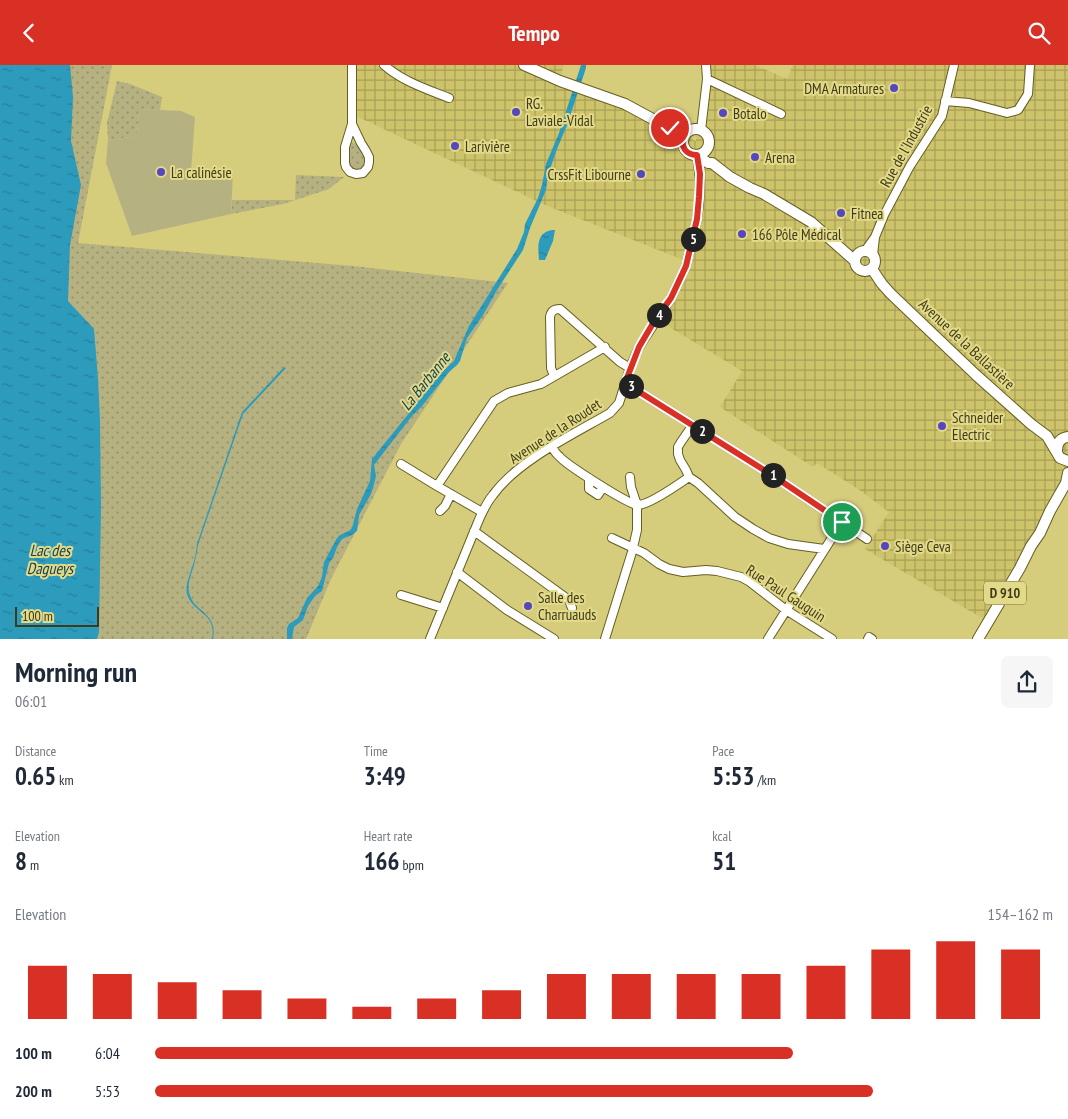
<!DOCTYPE html>
<html lang="en">
<head>
<meta charset="utf-8">
<style>
	:root { --surface:#fff; --page:#f6f6f7; --text:#1f2937; --muted:#747a83; --accent:#d93025 }
	body { margin:0; font-family:"PT Sans Narrow",sans-serif; background:var(--page); color:var(--text); height:100vh; display:flex; flex-direction:column; font-size:19px; white-space:nowrap }
	* { box-sizing:border-box; margin:0 }
	p { font-size:16px; color:var(--muted) }
	.icon { flex:none; width:28px; height:28px; fill:none; stroke:currentColor; stroke-width:2; stroke-linecap:round; stroke-linejoin:round }
	.map { position:relative; height:574px; overflow:hidden }
	.panel { display:flex; flex-direction:column; background:var(--surface); flex:1 }
	.panel>* { flex:none }
	.scale { position:absolute; left:15px; bottom:12px; width:84px; box-sizing:border-box; padding-left:5px; border:2px solid #3f3b1a; border-top:0; font-size:14px; line-height:18px; white-space:nowrap; color:#3f3b1a; -webkit-text-stroke:4px #e2d989; paint-order:stroke }
	.pin { position:absolute; display:grid; place-items:center; width:42px; height:42px; color:#fff; margin:-21px; border:2px solid #fff; border-radius:50%; box-shadow:0 1px 5px #0007 }
	.km { position:absolute; width:25px; height:25px; margin:-12px; border-radius:50%; background:#222; color:#fff; font-size:14px; line-height:25px; text-align:center }
	.round { display:grid; place-items:center; flex:none; width:52px; height:52px; border-radius:8px; background:var(--page) }
	.headline { display:flex; align-items:center; justify-content:space-between; height:85px; padding:0 15px }
	h1 { font-size:28px; font-weight:800; line-height:38px }
	.figures { display:grid; grid-template-columns:repeat(3,1fr); gap:8px; height:85px; padding:5px 15px }
	.figures div { display:grid; align-content:center }
	.figures b { font-size:25px; font-weight:800 }
	.figures small { font-size:14px; font-weight:400 }
	.figures p { font-size:14px }
	.chart { height:140px; padding:10px 15px }
	.chart p { display:flex; justify-content:space-between }
	.chart svg { width:100%; height:90px; margin-top:5px; stroke:var(--accent); stroke-width:6 }
	ul { padding:0 15px; list-style:none; font-size:16px }
	li { display:grid; grid-template-columns:80px 60px 1fr; align-items:center; height:38px }
	li i { height:12px; border-radius:6px; background:var(--accent) }
	header { display:flex; justify-content:space-between; align-items:center; height:65px; padding:0 15px; background:var(--accent); color:#fff; font-size:22px; font-weight:800 }
	.map>svg:first-child { display:block }
	.industrial { fill:url(#industrial-grid) }
	.grass { fill:url(#grass-dots) }
	.park { fill:#b6b181 }
	.water { fill:url(#water-ripples) }
	.lines { fill:none; stroke-linecap:round; stroke-linejoin:round }
	.minor-casing { stroke:#655e21; stroke-width:10 }
	.major-casing { stroke:#655e21; stroke-width:12 }
	.minor { stroke:#fff; stroke-width:8 }
	.major { stroke:#fff; stroke-width:10 }
	.route-casing { stroke:#fff; stroke-width:10 }
	.route { stroke:#d93025; stroke-width:6 }
	.poi-dot { fill:#5547be; stroke:#e2d989; stroke-width:2 }
	.labels { text-anchor:middle; dominant-baseline:central; stroke-width:4; stroke-linejoin:round; paint-order:stroke }
	.shield { fill:#e2d989; stroke:#706a3b; stroke-width:1 }
	.shield-label { font-size:14px; font-weight:bold; fill:#3f3b1a }
	.poi-label { font-size:15px; fill:#3f3b1a; stroke:#e2d989; text-anchor:start }
	.street-label { font-size:15px; fill:#3f3b1a; stroke:#e2d989 }
	.water-label { font-size:16px; font-style:italic; fill:#154351; stroke:#e2d989 }
</style>
</head>
<body>
<header><svg class="icon" aria-label="back" viewBox="0 0 24 24"><path d="M15 5l-7 7 7 7"/></svg>Tempo<svg class="icon" aria-label="search" viewBox="0 0 24 24"><circle cx="10" cy="10" r="6"/><path d="M15 15l6 6"/></svg></header>
<div class="map">
<svg width="1068" height="574" viewBox="0 0 1068 574">
	<defs>
		<pattern id="industrial-grid" width="8" height="8" patternUnits="userSpaceOnUse" patternTransform="scale(1.25)"><rect width="8" height="8" fill="#cdc36a"/><path d="M0 4h8M4 0v8" fill="none" stroke="#a8a056"/></pattern>
		<pattern id="grass-dots" width="8" height="8" patternUnits="userSpaceOnUse" patternTransform="scale(1.25)"><rect width="8" height="8" fill="#b6b181"/><path d="M2 2h.1M6 6h.1" fill="none" stroke="#959169" stroke-width="1.8" stroke-linecap="round"/></pattern>
		<pattern id="water-ripples" width="26" height="14" patternUnits="userSpaceOnUse" patternTransform="scale(1.25)"><rect width="26" height="14" fill="#2c9bbc"/><path d="M2 4q2-2 4 0t4 0M15 11q2-2 4 0t4 0" fill="none" stroke="#278098"/></pattern>
	</defs>
	<rect width="100%" height="100%" fill="#d5cc7c"/>
	<path class="industrial" d="M353 0H564L560 12 696 76 705 0H755L787 14 793 0H1068V409L992 559 865 484 889 447 858 424 817 398 813 402 720 342 742 306 656 254 670 234 686 196 545 140 356 51Z"/>
	<path class="grass" d="M0 0H112L78 178 353 201 508 218 401 379 331 514 306 574H0Z
		M117 16 130 19 162 32 160 45 139 44 137 71 108 75 107 58Z
		M352 77 359 80 366 93 365 102 356 107 348 102V79Z
		M296 110 344 112 329 124 283 139 231 149 232 135H295Z"/>
	<path class="park" d="M139 44 181 46 195 52 191 106 233 108 231 149 132 171 106 98 108 75 137 71Z"/>
	<path class="water" d="M0 0H70L73 32 71 76 81 120 70 180 68 236 94 264 98 313 100 355 101 441 99 567 97 574H0Z
		M581 0H586V3L567 60 557 84 548 110 546 125 530 163 523 185 497 225 483 250 467 273 460 296 457 300 449 307 422 341 412 351 374 400 376 411 374 419 371 429 359 450 357 466 352 470 342 474 337 482 333 493 329 498 322 526 315 531 308 541 303 555 294 562 292 574H287V563L289 559 298 553 307 533 318 521 322 512 324 497 337 473 340 470 349 466 352 463 357 444 370 416 372 394 443 306 454 296 469 261 517 184 524 167 525 159 538 133 542 120 546 99 559 68Z
		M552 165H555L553 176 545 195H539C538 181 536 168 552 165Z
		M284 302 286 303 243 349 198 480C197 486 196 493 194 500 192 508 187 518 189 527 193 548 218 546 213 574H212C217 547 193 549 187 529 185 520 190 510 192 502 195 495 196 487 197 479L242 347Z"/>
	<g class="lines">
		<defs>
			<path id="minor" d="M352 0V59L345 82V98L346 102 350 107 356 109 363 108 368 102 369 97V92L366 86 361 78 352 59
				M384 0C402 16 426 24 449 33
				M707 14 781 49
				M945 36 969 38 1007 48 1018 45 1028 29 1030 0
				M701 65 707 14 706 0
				M865 186 875 172
				M873 190 875 172 884 150 910 101 942 51 954 0
				M554 311 551 303 550 252C551 246 554 244 560 244L620 297 630 303
				M625 318 772 410 867 474
				M692 361 681 377 678 382V389L680 395 686 405 689 412 698 418 735 452 753 464 769 473 788 479 824 484
				M552 382C554 385 556 389 559 391 565 399 629 440 638 440 649 440 679 419 689 412
				M401 399 437 421
				M589 413V424L598 430 603 422
				M440 446 445 441 451 429
				M482 447 437 421 494 336 508 328 541 319 605 282
				M474 466 569 535 572 543
				M612 473 644 488 659 499 669 504 683 507 706 505 717 506 741 512 750 517 786 545 832 574
				M457 507 507 545 554 574
				M401 530 443 543
				M430 574 478 457C482 448 486 438 493 430 517 396 574 369 610 348L619 338 630 303 639 282 671 233 686 201 697 154 699 139 700 115 697 90
				M605 574 632 487 637 465V440L631 422 630 412
				M768 574 842 457
				M868 574 869 572 872 574"/>
			<path id="major" d="M524 0 560 16 625 39 684 71
				M683 77a13 13 0 1 1 26 0a13 13 0 1 1-26 0Z
				M697 90 708 98H712L730 112 750 123 764 129 811 157 855 196
				M855 196a10 10 0 1 1 20 0a10 10 0 1 1-20 0Z
				M872 204 882 219 891 229 976 310 1031 359 1047 371 1060 393 1068 396
				M1057 386C1057 378 1060 373 1068 372
				M978 574 1020 503 1031 481 1040 468 1050 446 1066 418 1068 408"/>
		</defs>
		<use href="#minor" class="minor-casing"/>
		<use href="#major" class="major-casing"/>
		<use href="#minor" class="minor"/>
		<use href="#major" class="major"/>
	</g>
	<g class="lines">
		<defs>
			<path id="route" d="M670 63 684 71C680 82 686 90 697 90L700 109 699 132 697 154 686 201 671 233 655 255 639 282 625 318 772 410 842 457"/>
		</defs>
		<use href="#route" class="route-casing"/>
		<use href="#route" class="route"/>
	</g>
	<g class="poi-dot">
		<circle cx="894" cy="23" r="5"/>
		<circle cx="516" cy="47" r="5"/>
		<circle cx="723" cy="48" r="5"/>
		<circle cx="455" cy="81" r="5"/>
		<circle cx="755" cy="92" r="5"/>
		<circle cx="161" cy="107" r="5"/>
		<circle cx="641" cy="109" r="5"/>
		<circle cx="841" cy="148" r="5"/>
		<circle cx="742" cy="169" r="5"/>
		<circle cx="942" cy="361" r="5"/>
		<circle cx="885" cy="481" r="5"/>
		<circle cx="528" cy="541" r="5"/>
	</g>
	<g class="labels">
		<rect class="shield" x="984" y="516.5" width="42" height="23" rx="4"/>
		<g class="shield-label">
			<text x="1005" y="528">D 910</text>
		</g>
		<g class="poi-label">
			<text x="884" y="23" text-anchor="end">DMA Armatures</text>
			<text x="526" y="38">RG.<tspan x="526" dy="17">Laviale-Vidal</tspan></text>
			<text x="733" y="48">Botalo</text>
			<text x="465" y="81">Larivière</text>
			<text x="765" y="92">Arena</text>
			<text x="171" y="107">La calinésie</text>
			<text x="631" y="109" text-anchor="end">CrssFit Libourne</text>
			<text x="851" y="148">Fitnea</text>
			<text x="752" y="169">166 Pôle Médical</text>
			<text x="952" y="352">Schneider<tspan x="952" dy="17">Electric</tspan></text>
			<text x="895" y="481">Siège Ceva</text>
			<text x="538" y="532">Salle des<tspan x="538" dy="17">Charruauds</tspan></text>
		</g>
		<g class="street-label">
			<text transform="translate(906 81) rotate(-61)">Rue de l'Industrie</text>
			<text transform="translate(967 279) rotate(43)">Avenue de la Ballastière</text>
			<text transform="translate(555 366) rotate(-33)">Avenue de la Roudet</text>
			<text transform="translate(786 528) rotate(33)">Rue Paul Gauguin</text>
		</g>
		<g class="water-label">
			<text transform="translate(425 316) rotate(-51)">La Barbanne</text>
			<text x="50" y="485">Lac des<tspan x="50" dy="18">Dagueys</tspan></text>
		</g>
	</g>
</svg>
<div class="scale">100 m</div>
<div class="pin" style="left:842px;top:457px;background:#1e9e55"><svg class="icon" aria-label="arrive" viewBox="0 0 24 24"><path d="M6 21V4h12l-3 4 3 4H6"/></svg></div>
<div class="pin" style="left:670px;top:63px;background:#d93025"><svg class="icon" aria-label="check" viewBox="0 0 24 24"><path d="M5 12l5 5 9-10"/></svg></div>
<b class="km" style="left:773px;top:410px">1</b>
<b class="km" style="left:702px;top:366px">2</b>
<b class="km" style="left:631px;top:321px">3</b>
<b class="km" style="left:659px;top:250px">4</b>
<b class="km" style="left:693px;top:174px">5</b>
</div>
<section class="panel">
<div class="headline"><div><h1>Morning run</h1><p>06:01</p></div><a class="round"><svg class="icon" aria-label="share" viewBox="0 0 24 24"><path d="M12 15V3M7 8l5-5 5 5M5 13v7h14v-7"/></svg></a></div>
<div class="figures">
<div><p>Distance</p><b>0.65<small> km</small></b></div>
<div><p>Time</p><b>3:49</b></div>
<div><p>Pace</p><b>5:53<small> /km</small></b></div>
</div>
<div class="figures">
<div><p>Elevation</p><b>8<small> m</small></b></div>
<div><p>Heart rate</p><b>166<small> bpm</small></b></div>
<div><p>kcal</p><b>51</b></div>
</div>
<div class="chart"><p><span>Elevation</span>154–162 m</p>
<svg viewBox="0 0 160 44" preserveAspectRatio="none"><path d="M5 44V18M15 44V22M25 44V26M35 44V30M45 44V34M55 44V38M65 44V34M75 44V30M85 44V22M95 44V22M105 44V22M115 44V22M125 44V18M135 44V10M145 44V6M155 44V10"/></svg>
</div>
<ul>
<li><b>100 m</b>6:04<i style="width:71%"></i></li>
<li><b>200 m</b>5:53<i style="width:80%"></i></li>
</ul>
</section>
</body>
</html>
